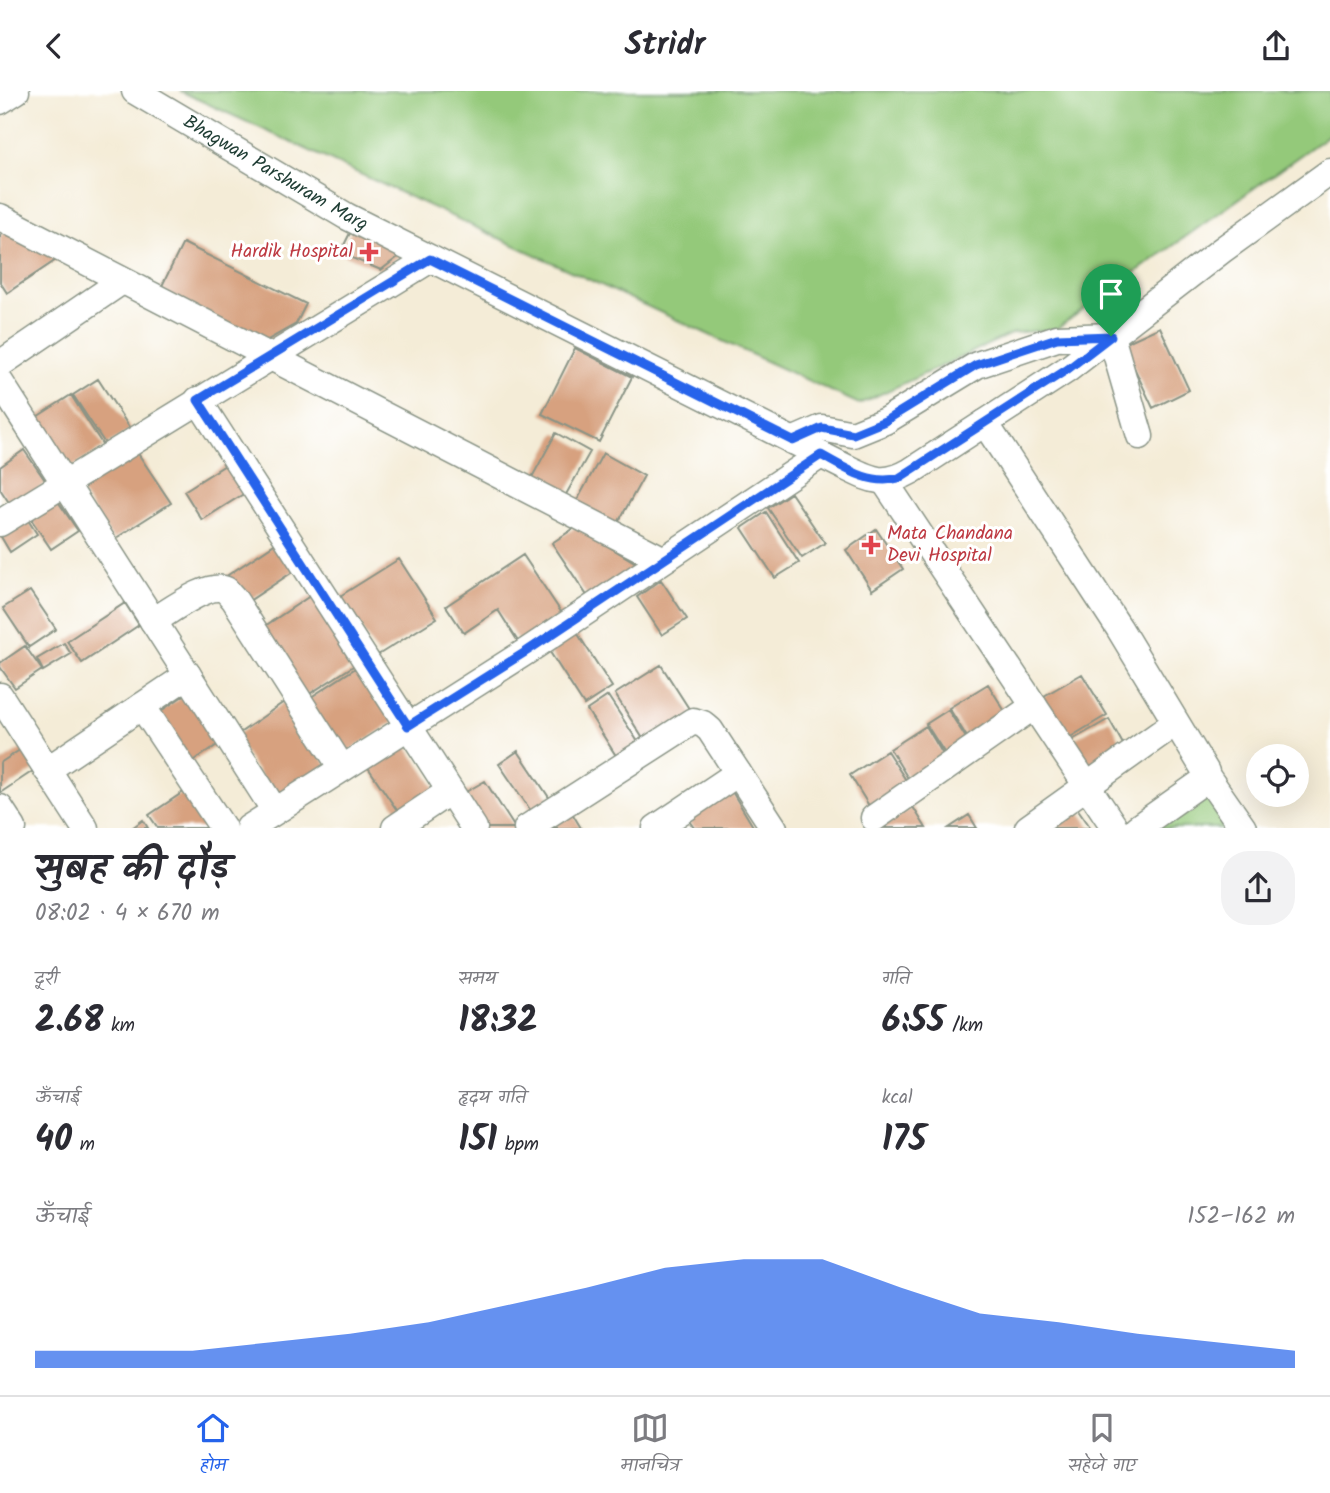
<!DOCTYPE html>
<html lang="hi">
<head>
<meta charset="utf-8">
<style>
	:root { --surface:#fff; --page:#f2f2f3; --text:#2b2b33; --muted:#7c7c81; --line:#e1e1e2; --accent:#2563eb }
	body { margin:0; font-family:Kalam,"Playpen Sans Deva",sans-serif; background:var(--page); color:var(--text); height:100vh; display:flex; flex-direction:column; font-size:26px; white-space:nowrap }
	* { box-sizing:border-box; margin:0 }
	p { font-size:23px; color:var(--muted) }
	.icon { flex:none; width:38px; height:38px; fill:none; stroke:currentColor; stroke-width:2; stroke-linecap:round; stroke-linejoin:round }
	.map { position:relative; height:737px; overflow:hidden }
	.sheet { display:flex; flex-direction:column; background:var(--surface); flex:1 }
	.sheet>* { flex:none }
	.tools { position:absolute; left:1246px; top:653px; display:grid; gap:14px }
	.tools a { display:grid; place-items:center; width:63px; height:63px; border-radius:50%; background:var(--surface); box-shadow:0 7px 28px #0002; font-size:35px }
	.pin { position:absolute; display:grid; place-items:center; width:60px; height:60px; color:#fff; margin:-72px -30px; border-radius:50% 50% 50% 0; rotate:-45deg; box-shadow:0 0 7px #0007 }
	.pin .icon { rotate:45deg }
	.round { display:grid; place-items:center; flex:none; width:74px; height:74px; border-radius:28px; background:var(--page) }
	.headline { display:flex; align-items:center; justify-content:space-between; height:119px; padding:0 35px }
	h1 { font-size:38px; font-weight:700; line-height:52px }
	.metrics { display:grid; grid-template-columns:repeat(3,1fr); gap:10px; height:119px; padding:7px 35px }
	.metrics div { display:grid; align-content:center }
	.metrics b { font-size:35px; font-weight:700 }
	.metrics small { font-size:19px; font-weight:400 }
	.metrics p { font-size:19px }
	.chart { height:196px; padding:14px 35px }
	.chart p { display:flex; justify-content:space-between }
	.chart svg { width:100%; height:126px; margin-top:7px; fill:var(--accent); opacity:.7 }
	header { display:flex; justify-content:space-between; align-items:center; height:91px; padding:0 35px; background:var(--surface); font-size:32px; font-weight:700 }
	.tab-bar { display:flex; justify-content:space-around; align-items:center; height:98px; border-top:2px solid var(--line); background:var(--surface); font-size:19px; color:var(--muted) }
	.tab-bar a { display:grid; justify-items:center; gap:4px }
	.tab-bar .selected { color:var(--accent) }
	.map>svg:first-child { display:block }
	.green { fill:#94c97a; stroke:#5a8357; stroke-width:2 }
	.building { fill:#d7a17f }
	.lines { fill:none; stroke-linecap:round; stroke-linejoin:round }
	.minor-casing { stroke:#8a9486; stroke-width:29 }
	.minor { stroke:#fff; stroke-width:26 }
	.route-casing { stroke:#fff; stroke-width:14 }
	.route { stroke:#2563eb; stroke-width:9 }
	.health-dot { fill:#e0444e; stroke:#fff; stroke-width:2.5 }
	.labels { text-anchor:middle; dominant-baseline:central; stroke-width:6; stroke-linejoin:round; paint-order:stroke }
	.street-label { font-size:19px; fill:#1f3d34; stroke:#fff }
	.health-label { font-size:19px; fill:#be3a42; stroke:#fff; text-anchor:end }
</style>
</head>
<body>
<header><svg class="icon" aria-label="back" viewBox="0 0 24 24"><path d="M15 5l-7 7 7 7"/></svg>Stridr<svg class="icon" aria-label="share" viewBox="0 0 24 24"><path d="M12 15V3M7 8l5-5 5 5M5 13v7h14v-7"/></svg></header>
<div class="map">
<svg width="1330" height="737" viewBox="0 0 1330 737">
	<rect width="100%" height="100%" fill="#fff"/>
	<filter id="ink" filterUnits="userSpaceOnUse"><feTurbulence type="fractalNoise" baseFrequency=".0143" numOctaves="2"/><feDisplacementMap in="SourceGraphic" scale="14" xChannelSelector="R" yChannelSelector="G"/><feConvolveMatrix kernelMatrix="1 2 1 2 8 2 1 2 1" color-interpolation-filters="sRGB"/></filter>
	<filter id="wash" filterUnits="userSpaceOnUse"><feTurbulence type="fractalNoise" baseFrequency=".00686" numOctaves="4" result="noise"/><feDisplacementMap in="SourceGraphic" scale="28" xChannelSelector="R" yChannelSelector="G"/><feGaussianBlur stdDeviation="1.57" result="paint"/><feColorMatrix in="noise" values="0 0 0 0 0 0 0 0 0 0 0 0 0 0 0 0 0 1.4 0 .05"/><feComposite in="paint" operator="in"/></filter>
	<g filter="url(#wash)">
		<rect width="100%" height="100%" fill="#f4ecd7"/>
		<path class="green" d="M180 0H1330V43L1056 238 1013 242 859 313Z
			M1208 692 1238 737H1141Z"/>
		<g id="blocks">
			<path class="building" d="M354 134 406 160 381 179 340 162Z
				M8 139 59 167 7 202 0 191V145Z
				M183 152 306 213 296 233 255 256 156 207Z
				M1160 236 1189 299 1153 317 1123 253Z
				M575 257 632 286 599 351 542 323Z
				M98 288 131 339 106 354 73 304Z
				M71 304 104 356 65 381 32 329Z
				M556 342 590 361 564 407 531 388Z
				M24 359 47 392 12 416 0 398V376Z
				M137 361 171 412 113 449 79 398Z
				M603 362 644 385 614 439 573 417Z
				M227 373 245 402 202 429 184 400Z
				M791 402 825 452 802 467 768 417Z
				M57 409 78 440 51 458 31 428Z
				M766 421 799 472 775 487 742 437Z
				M26 426 37 443 10 461 0 444Z
				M576 436 641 475 590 509 552 452Z
				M876 438 903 478 872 499 846 459Z
				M279 450 297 478 240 516 222 488Z
				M523 464 563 524 519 552 498 519 464 542 446 515Z
				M399 468 437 527 378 564 340 505Z
				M661 489 687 528 662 544 637 506Z
				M30 500 56 538 29 556 3 517Z
				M313 503 358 572 303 607 259 539Z
				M125 512 139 534 82 572 67 550Z
				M576 540 612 596 584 614 548 558Z
				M64 552 71 563 43 580 37 568Z
				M25 555 42 579 15 597 0 576V572Z
				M362 573 398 628 341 665 305 610Z
				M661 574 693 624 647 654 615 603Z
				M1082 583 1107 624 1062 651 1037 609Z
				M988 593 1009 627 970 651 949 617Z
				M186 603 220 652 186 675 152 626Z
				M608 605 642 657 620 671 587 619Z
				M284 611 329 677 278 711 234 646Z
				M948 619 968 650 946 664 926 633Z
				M1109 628 1129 664 1088 688 1067 652Z
				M926 635 945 667 909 689 890 658Z
				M401 647 439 703 403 728 365 672Z
				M29 653 42 674 0 702V672Z
				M518 660 550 708 531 720 499 673Z
				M887 660 909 694 871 718 850 684Z
				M485 690 515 737H486L464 702Z
				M188 698 214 737H158L149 724Z
				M731 699 754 737H694L687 727Z
				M913 716 926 737H880Z
				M1077 717 1091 737H1047Z
				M572 722 581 737H549Z
				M969 724 977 737H949Z
				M143 729 148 737H132Z"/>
		</g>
	</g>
	<g filter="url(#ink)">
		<use href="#blocks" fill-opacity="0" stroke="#8a9486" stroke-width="2"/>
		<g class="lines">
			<defs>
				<g id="minor">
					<path id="s1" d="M135 0 346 125 845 376C872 389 883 396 911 380L1068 278 1222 159 1330 81"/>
					<path d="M0 10 16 0"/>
					<path d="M0 126 662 468"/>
					<path d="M1111 245 1140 345"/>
					<path d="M0 273 122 190"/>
					<path d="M0 291 275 720"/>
					<path d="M198 309 474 737"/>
					<path d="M985 332 1119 537 1206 681 1205 689 1137 737"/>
					<path d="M792 350 822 337 853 343 885 330 977 274 1057 247 1111 245"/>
					<path d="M885 391 1115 737"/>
					<path d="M0 432 431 168"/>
					<path d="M153 530C169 521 209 490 226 499 227 500 233 507 234 508L342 677"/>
					<path d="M0 605 85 737"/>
					<path d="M142 615 223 737"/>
					<path d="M47 679 188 584"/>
					<path d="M1206 684 1243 737"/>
					<path d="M0 717 13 737"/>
					<path d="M874 727 1034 615"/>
					<path d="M249 737 527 560 821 364"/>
					<path d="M395 737 450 700"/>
					<path d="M527 737 693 630 703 633 710 639 774 737"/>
					<path d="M656 737 738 682"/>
					<path d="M1028 737 1175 632"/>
				</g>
			</defs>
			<use href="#minor" class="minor-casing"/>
			<use href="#minor" class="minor"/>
		</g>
	</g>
	<g class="lines" filter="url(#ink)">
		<defs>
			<path id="route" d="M430 168 793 350 822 337 853 343 885 330 976 274 1057 247 1111 245 1068 278 899 387C870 395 845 377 821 364L527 560 408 635 198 309Z"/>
		</defs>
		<use href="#route" class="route-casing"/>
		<use href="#route" class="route"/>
	</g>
	<g class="health-dot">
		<path d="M365.5 150.5h7v7h7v7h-7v7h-7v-7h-7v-7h7z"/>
		<path d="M867.5 443.5h7v7h7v7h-7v7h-7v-7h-7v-7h7z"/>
	</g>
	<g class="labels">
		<g class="street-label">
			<text stroke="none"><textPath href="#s1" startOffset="163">Bhagwan Parshuram Marg</textPath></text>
		</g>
		<g class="health-label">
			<text x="353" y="161">Hardik Hospital</text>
			<text x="887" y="443" text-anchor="start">Mata Chandana<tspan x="887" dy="22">Devi Hospital</tspan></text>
		</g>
	</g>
</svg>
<div class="tools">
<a><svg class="icon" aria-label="locate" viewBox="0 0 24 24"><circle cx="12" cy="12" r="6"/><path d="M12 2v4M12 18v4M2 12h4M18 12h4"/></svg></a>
</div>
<div class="pin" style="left:1111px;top:245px;background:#1e9e55"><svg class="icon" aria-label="arrive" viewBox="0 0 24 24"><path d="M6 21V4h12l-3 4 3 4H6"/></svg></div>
</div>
<section class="sheet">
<div class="headline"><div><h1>सुबह की दौड़</h1><p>08:02 · 4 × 670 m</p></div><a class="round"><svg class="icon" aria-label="share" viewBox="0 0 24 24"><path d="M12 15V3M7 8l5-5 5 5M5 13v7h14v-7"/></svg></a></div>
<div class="metrics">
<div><p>दूरी</p><b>2.68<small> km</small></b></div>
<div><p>समय</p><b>18:32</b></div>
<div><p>गति</p><b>6:55<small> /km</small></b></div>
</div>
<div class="metrics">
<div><p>ऊँचाई</p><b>40<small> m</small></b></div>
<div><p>हृदय गति</p><b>151<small> bpm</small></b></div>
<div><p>kcal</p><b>175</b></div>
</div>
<div class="chart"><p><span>ऊँचाई</span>152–162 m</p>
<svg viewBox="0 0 160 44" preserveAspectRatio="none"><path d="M0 44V38L10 38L20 38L30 35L40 32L50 28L60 22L70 16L80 9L90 6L100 6L110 16L120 25L130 28L140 32L150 35L160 38V44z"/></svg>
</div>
</section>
<nav class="tab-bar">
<a class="selected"><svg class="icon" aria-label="home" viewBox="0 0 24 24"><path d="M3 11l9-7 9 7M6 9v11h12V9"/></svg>होम</a>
<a><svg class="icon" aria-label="map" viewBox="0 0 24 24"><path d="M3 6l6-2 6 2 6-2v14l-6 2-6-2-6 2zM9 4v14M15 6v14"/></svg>मानचित्र</a>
<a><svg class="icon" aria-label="saved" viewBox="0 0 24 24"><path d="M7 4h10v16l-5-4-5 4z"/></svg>सहेजे गए</a>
</nav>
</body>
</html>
